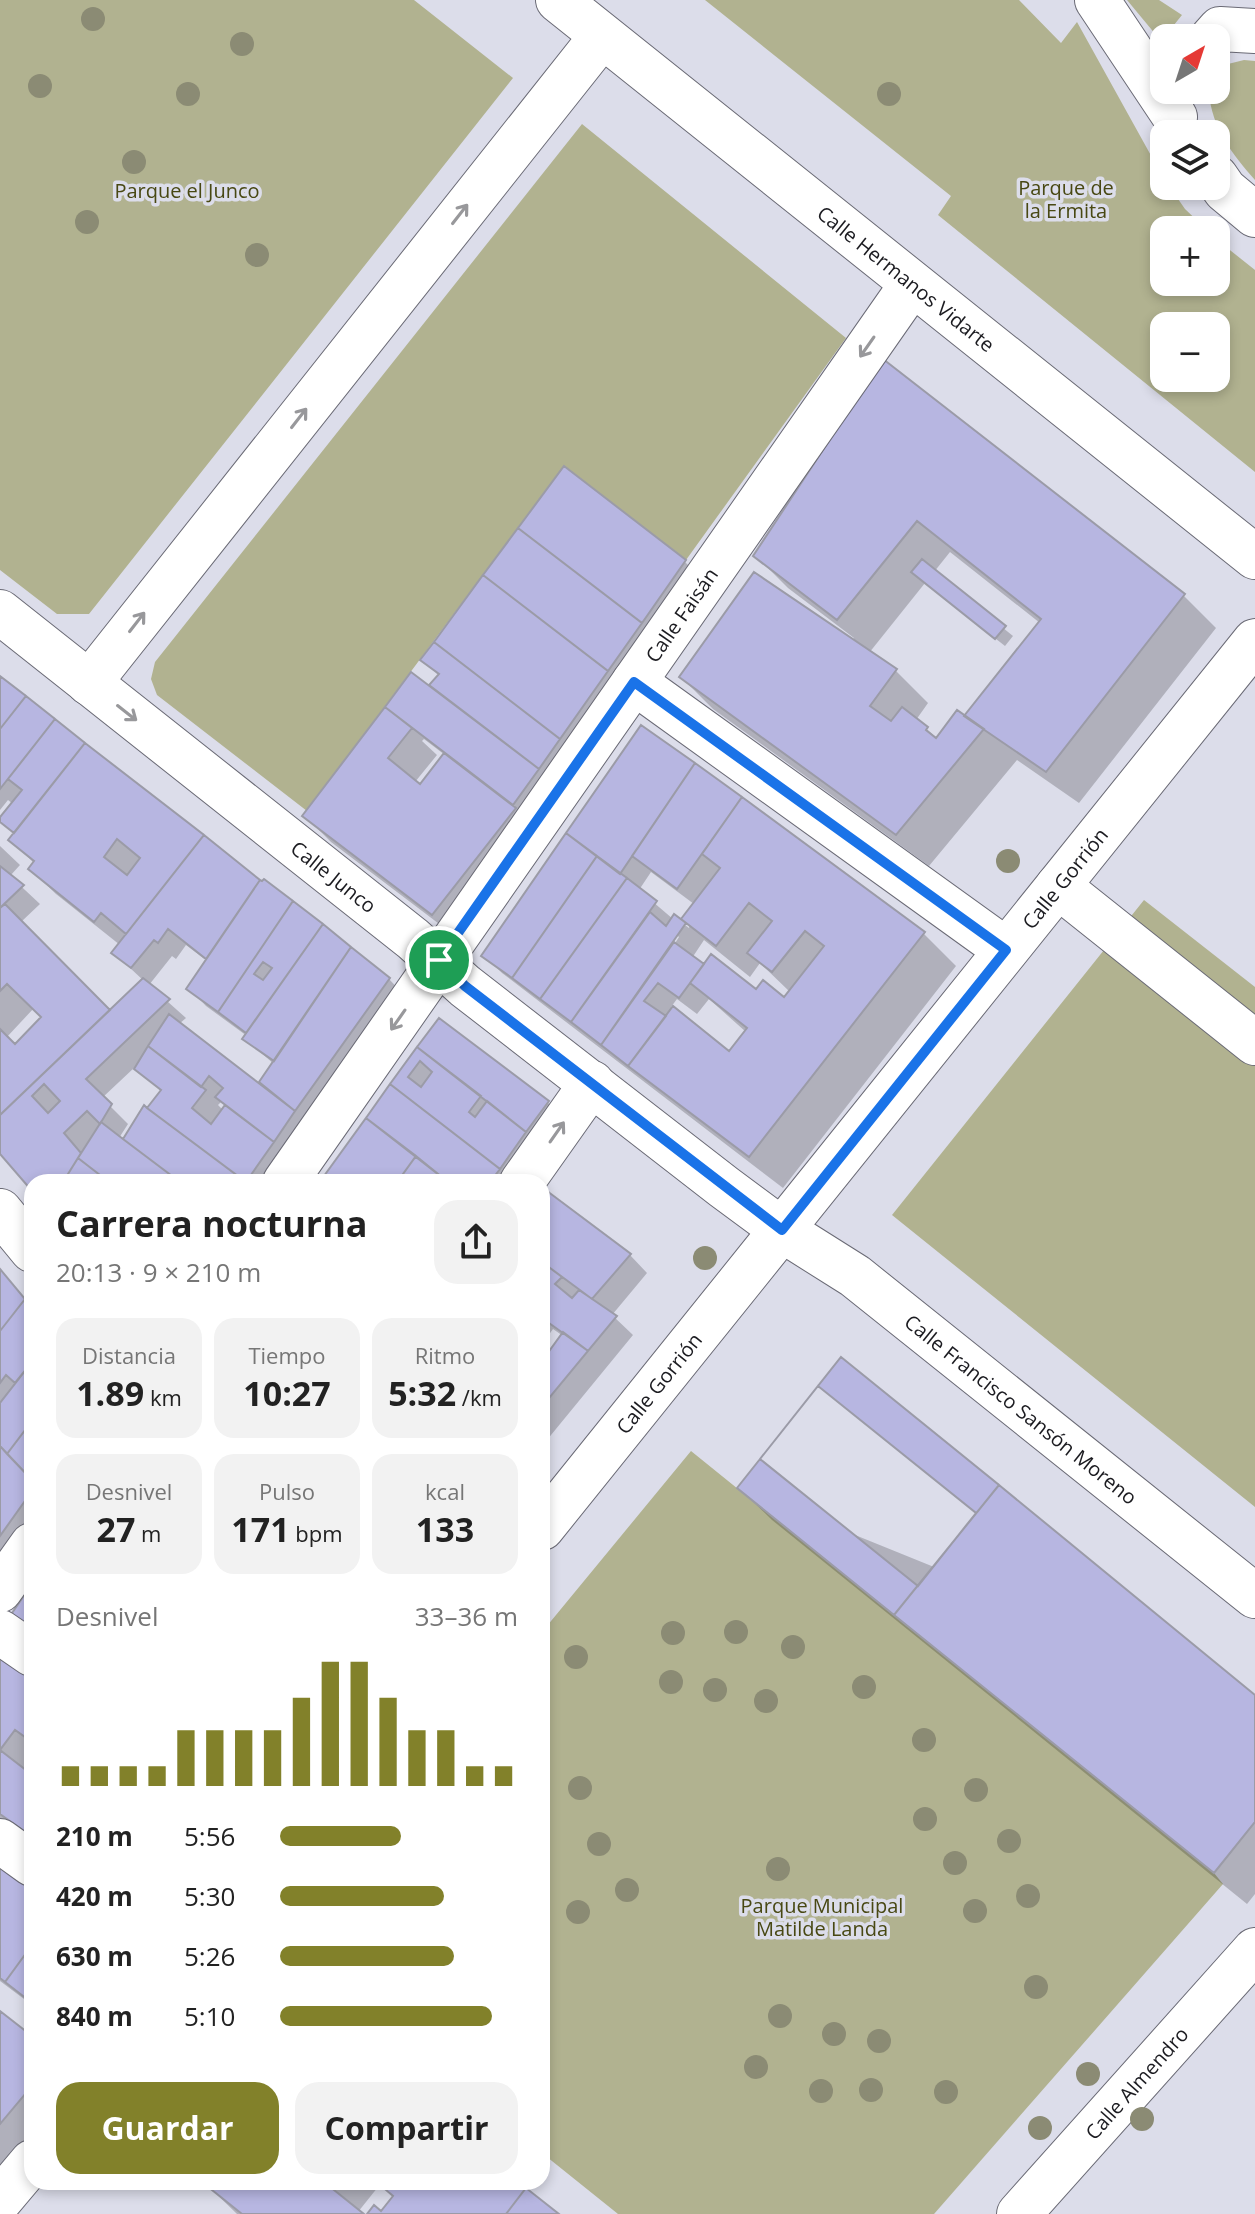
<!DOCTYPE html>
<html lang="es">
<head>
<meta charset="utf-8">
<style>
	:root { --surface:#fff; --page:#f2f2f2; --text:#222; --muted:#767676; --accent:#82812a }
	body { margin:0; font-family:"Open Sans",sans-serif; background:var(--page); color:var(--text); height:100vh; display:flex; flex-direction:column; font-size:30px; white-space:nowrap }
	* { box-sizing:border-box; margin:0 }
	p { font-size:26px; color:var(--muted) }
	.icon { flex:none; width:44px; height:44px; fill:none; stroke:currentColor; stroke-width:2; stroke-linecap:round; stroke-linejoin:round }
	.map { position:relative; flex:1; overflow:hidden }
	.drawer { position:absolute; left:24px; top:1174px; width:526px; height:1016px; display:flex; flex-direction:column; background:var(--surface); border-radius:24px; box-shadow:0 4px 12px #0003 }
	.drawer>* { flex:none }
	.needle { width:52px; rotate:39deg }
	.tools { position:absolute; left:1150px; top:24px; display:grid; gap:16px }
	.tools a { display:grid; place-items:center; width:80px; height:80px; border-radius:16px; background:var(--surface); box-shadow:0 4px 12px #0003; font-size:40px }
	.pin { position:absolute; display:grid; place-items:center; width:68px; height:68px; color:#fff; margin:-34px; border:4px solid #fff; border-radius:50%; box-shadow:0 2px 8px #0007 }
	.round { display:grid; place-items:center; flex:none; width:84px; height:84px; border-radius:24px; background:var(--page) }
	.headline { display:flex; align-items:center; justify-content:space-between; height:136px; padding:0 32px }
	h1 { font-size:36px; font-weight:700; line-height:60px }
	.metrics { display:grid; grid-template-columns:repeat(3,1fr); gap:12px; height:136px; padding:8px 32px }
	.metrics div { display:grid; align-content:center; border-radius:20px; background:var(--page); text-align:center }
	.metrics b { font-size:34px; font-weight:700 }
	.metrics small { font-size:22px; font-weight:400 }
	.metrics p { font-size:22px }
	.chart { height:224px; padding:16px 32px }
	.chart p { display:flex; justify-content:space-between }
	.chart svg { width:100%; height:144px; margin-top:8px; stroke:var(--accent); stroke-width:6 }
	.button { display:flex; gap:16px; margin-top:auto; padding:16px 32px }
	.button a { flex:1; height:92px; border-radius:24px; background:var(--accent); color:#fff; font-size:32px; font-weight:700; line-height:92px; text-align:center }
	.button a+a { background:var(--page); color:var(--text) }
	ul { padding:0 32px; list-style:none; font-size:26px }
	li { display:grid; grid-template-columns:128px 96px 1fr; align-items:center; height:60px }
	li i { height:20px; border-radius:10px; background:var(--accent) }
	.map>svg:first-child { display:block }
	.green { fill:#b1b290; fill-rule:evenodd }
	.shadow { fill:#0003; fill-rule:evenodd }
	.building { fill:#b7b6e1; stroke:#9b9ba7; stroke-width:2; fill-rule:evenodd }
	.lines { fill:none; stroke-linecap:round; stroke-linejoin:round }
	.street-casing { stroke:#6a6a75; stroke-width:46 }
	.secondary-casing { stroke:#6a6a75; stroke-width:46 }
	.street { stroke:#fff; stroke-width:44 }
	.secondary { stroke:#fff; stroke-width:44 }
	.tree { fill:#8b8b74 }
	.oneway { stroke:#98989b }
	.route-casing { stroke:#fff; stroke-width:16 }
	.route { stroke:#1a73e8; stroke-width:10 }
	.labels { text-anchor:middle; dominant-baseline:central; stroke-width:7; stroke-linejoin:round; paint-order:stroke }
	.park-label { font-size:20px; fill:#484813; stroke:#dcddea }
	.street-label { font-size:20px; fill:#1b1b20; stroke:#dcddea }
</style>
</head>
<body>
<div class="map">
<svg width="1255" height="2214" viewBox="0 0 1255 2214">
	<rect width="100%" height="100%" fill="#dcddea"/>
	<path class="green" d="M0 0H414L513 78 89 614H57L0 570Z
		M705 0H1019L1061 43 1077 22 1164 179V186H1169L1185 209 1207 230H1164V282H1216V239L1255 270V472L938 215 951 196ZM1164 326H1216V378H1164Z
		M1127 0H1159L1182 15 1161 41Z
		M1244 60 1255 61V180C1232 154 1212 128 1209 93L1210 90H1216V72L1228 64Z
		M582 124 846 338 686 560 564 466 307 811 157 695 151 679 155 662Z
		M1144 900 1255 987V1507L892 1215Z
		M691 1451 1214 1873 1223 1884 934 2214H618L542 2153V1632Z"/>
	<path class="shadow" d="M884 362 1184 596 1216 628 1079 803 1017 760 929 866 713 709 681 677 852 641 854 638 788 588 755 555ZM950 552 1040 623 964 719 938 739 916 720 928 703 896 671 869 653 925 583 1005 646 1013 636 934 572Z
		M565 469 685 562 703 580 459 939 331 842 305 816 412 674 430 688 439 676 423 659ZM424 739 445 755 421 786 415 782 437 755 422 741Z
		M0 678 262 884 264 882 389 979 406 997 276 1182H32V1187L0 1150V846L20 865 10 876 40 904 21 922 110 1013 144 981 114 953 120 945 56 894 30 869 34 863 11 840 15 834 0 820 13 804 8 800 0 810ZM186 945 207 961 189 988 206 1006 247 1036 245 1039 274 1064 259 1085 179 1024 186 1018 149 985 172 956 176 959ZM34 1008 44 1017 15 1047 6 1038ZM135 1067 162 1092 123 1142 119 1138 128 1124 102 1098ZM222 1101 227 1106 224 1111 218 1105Z
		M641 728 924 934 956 966 783 1188 502 973 484 955ZM651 872 694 904 689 928 674 917 673 919 639 890ZM676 934 679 937 670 951 666 949ZM704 940 750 977 760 963 790 992 784 1000 756 992 692 958ZM677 999 697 1014 709 999 746 1032 730 1054 671 1007Z
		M439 1021 547 1102 565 1120 520 1182H321Z
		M542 1202 630 1255 647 1273 612 1315 633 1335 542 1446V1358L545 1361 563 1336 553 1329 542 1344Z
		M0 1269 32 1307V1533L0 1579Z
		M739 1488 1255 1697V1894L1247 1904 772 1520Z
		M0 1657 32 1680V1844L0 1821Z
		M0 1863 32 1885V2005L0 1981Z
		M0 2014 32 2039V2157L0 2181Z
		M204 2182H382L358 2212 361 2214H237Z"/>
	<path class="building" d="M883 359 1185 594 1046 772 964 716 1041 619 917 521 837 620 753 556Z
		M564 466 686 560 642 623 518 528Z
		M518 528 642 623 608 671 483 575Z
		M922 559 1006 626 995 639 911 572Z
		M754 572 897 669 870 706 891 721 902 707 928 727 926 730 936 738 957 710 984 729 896 835 679 677Z
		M483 575 608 671 560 739 434 642Z
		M434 642 560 739 539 769 429 685 439 674 420 660Z
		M411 672 539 769 513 805 385 707Z
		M0 676 26 696 0 729Z
		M26 696 55 719 0 789V729Z
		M385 707 412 728 388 758 420 784 444 753 516 808 432 915 302 816Z
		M55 719 85 743 14 833 0 822V817L22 790 8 779Z
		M641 725 695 763 620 874 566 833Z
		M85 743 204 835 126 934 101 913 94 922 28 869 34 861 8 840ZM117 839 140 858 127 875 104 857Z
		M695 763 742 797 677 889 632 856Z
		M742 797 925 932 749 1157 628 1066 673 1006 729 1051 747 1028 690 983 711 954 756 989 763 980 784 997 824 946 805 931 772 972 747 953 772 921 749 903 716 946 681 919 720 868 702 854Z
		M566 833 597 856 512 978 481 956Z
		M204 835 260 880 206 959 168 929 158 943 154 940 131 968 111 953Z
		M597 856 627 878 540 999 512 978Z
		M0 866 24 885 0 908Z
		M627 878 657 901 571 1022 540 999Z
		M264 879 293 901 218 1012 186 989 260 880 262 881Z
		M293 901 323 924 246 1033 218 1012ZM263 962 272 968 263 980 254 974Z
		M5 904 110 1010 0 1115V1029L15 1044 41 1017 7 984 0 991V908Z
		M650 912 666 926 674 914 686 923 601 1045 571 1022Z
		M323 924 351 947 274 1061 242 1039Z
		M674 942 704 964 679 998 658 983 644 1001 666 1016 628 1066 601 1045Z
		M351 947 390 978 295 1111 259 1082Z
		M143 978 170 999 86 1079 112 1104 100 1124 87 1111 64 1133 81 1153 63 1182H32V1191L0 1154V1115ZM44 1084 60 1101 48 1113 32 1096Z
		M169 1014 295 1111 274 1142 215 1097 223 1088 209 1076 201 1087 148 1046Z
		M439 1018 549 1101 526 1132 417 1047Z
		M148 1046 206 1090 192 1108 211 1124 225 1105 274 1142 246 1182 147 1108 161 1090 134 1069Z
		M417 1047 481 1096 469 1112 475 1117 487 1101 526 1132 500 1169 390 1084ZM420 1061 432 1072 421 1087 408 1077Z
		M390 1084 500 1169 490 1182H448L366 1118Z
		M144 1105 147 1108 246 1182H180L123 1139Z
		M366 1118 416 1156 398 1181 400 1182H332L324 1176Z
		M101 1122 123 1139 180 1182H109L78 1158Z
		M416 1156 448 1182H400L398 1181Z
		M78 1158 109 1182H63Z
		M547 1191 631 1254 592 1299 542 1262V1199Z
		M542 1262 562 1277 555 1284 572 1298 579 1290 617 1316 588 1351 542 1318Z
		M0 1269 25 1299 0 1331Z
		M25 1299 32 1307V1362L15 1383 6 1375 0 1383V1331Z
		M563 1332 588 1351 545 1403 542 1401V1361Z
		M841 1357 999 1485 894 1615 737 1488Z
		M32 1362V1421L7 1454 0 1446V1403Z
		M818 1386 976 1513 918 1586 760 1459Z
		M32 1421V1480L7 1454Z
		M0 1446 32 1480V1491L0 1536Z
		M999 1485 1255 1695V1822L1214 1873 894 1615Z
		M32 1584V1632L10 1616Z
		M0 1654 32 1677V1742L15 1730 0 1750Z
		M0 1750 26 1770 32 1762V1837L0 1814Z
		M0 1860 32 1882V1945L5 1982 0 1978Z
		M32 1945V2003L5 1982Z
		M0 2011 32 2036V2086L0 2124Z
		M202 2182H324L364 2214H242Z
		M393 2182H519L526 2188 506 2214H367L374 2205 381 2211 393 2196 386 2190Z
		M526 2188 559 2214H506Z"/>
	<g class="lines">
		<defs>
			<g id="street">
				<path id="s1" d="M558 0 1255 557"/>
				<path id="s2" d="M0 612 413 939 465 986 724 1187 782 1230 855 1276 1255 1596"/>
				<path d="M634 682 1006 950"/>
				<path d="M89 683 602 36"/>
				<path d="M1058 886 1255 1043"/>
				<path id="s3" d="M285 1182 912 284"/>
				<path d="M522 1182 592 1083"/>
				<path d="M0 1211 32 1250"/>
				<path id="s4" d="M542 1528 1255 641"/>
				<path d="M0 1590 32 1545"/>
				<path d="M0 1632 32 1654"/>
				<path d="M0 1841 32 1864"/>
				<path d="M0 2200 32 2162"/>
				<path id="s5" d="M1019 2214 1255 1950"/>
			</g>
			<path id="secondary" d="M1097 0 1175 117
				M1212 38 1220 29 1255 31
				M1216 177 1225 190 1255 215"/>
		</defs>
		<use href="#street" class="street-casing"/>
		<use href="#secondary" class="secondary-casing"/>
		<use href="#street" class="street"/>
		<use href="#secondary" class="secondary"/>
	</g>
	<g class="tree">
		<circle cx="93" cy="19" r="12"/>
		<circle cx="242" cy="44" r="12"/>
		<circle cx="40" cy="86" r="12"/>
		<circle cx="188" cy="94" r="12"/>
		<circle cx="889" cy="94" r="12"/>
		<circle cx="134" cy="162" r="12"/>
		<circle cx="87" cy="222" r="12"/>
		<circle cx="257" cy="255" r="12"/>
		<circle cx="1008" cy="861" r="12"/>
		<circle cx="705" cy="1258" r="12"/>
		<circle cx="736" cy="1632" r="12"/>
		<circle cx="673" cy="1633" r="12"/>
		<circle cx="793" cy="1647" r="12"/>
		<circle cx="576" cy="1657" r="12"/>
		<circle cx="671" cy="1682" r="12"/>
		<circle cx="864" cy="1687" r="12"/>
		<circle cx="715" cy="1690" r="12"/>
		<circle cx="766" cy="1701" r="12"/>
		<circle cx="924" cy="1740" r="12"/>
		<circle cx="580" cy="1788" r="12"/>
		<circle cx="976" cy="1790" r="12"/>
		<circle cx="925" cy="1819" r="12"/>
		<circle cx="1009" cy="1841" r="12"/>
		<circle cx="599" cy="1844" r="12"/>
		<circle cx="955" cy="1863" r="12"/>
		<circle cx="778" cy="1869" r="12"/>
		<circle cx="627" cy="1890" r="12"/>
		<circle cx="1028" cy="1896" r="12"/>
		<circle cx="975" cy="1911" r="12"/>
		<circle cx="578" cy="1912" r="12"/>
		<circle cx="1036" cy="1987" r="12"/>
		<circle cx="780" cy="2016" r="12"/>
		<circle cx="834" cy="2034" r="12"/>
		<circle cx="879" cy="2041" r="12"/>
		<circle cx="756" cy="2067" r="12"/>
		<circle cx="1088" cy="2074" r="12"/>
		<circle cx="871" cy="2090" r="12"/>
		<circle cx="821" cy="2091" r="12"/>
		<circle cx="946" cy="2092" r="12"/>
		<circle cx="1142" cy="2119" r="12"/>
		<circle cx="1040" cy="2128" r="12"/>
	</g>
	<defs><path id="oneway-shaft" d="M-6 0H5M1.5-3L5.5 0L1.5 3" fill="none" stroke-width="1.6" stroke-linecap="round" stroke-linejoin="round" transform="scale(2)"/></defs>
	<g class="oneway">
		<use href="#oneway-shaft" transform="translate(460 214) rotate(-52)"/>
		<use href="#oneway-shaft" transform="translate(867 347) rotate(125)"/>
		<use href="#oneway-shaft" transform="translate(299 418) rotate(-52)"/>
		<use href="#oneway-shaft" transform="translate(137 622) rotate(-52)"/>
		<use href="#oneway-shaft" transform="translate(127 713) rotate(38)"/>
		<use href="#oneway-shaft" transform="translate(398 1020) rotate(125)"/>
		<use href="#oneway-shaft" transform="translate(557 1132) rotate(-55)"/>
	</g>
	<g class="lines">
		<defs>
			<path id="route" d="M634 682 1006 950 782 1230 465 986 439 960Z"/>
		</defs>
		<use href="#route" class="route-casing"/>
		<use href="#route" class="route"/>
	</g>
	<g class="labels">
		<g class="park-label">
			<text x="1066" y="187">Parque de<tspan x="1066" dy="23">la Ermita</tspan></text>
			<text x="187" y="190">Parque el Junco</text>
			<text x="822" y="1905">Parque Municipal<tspan x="822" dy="23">Matilde Landa</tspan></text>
		</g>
		<g class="street-label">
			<text stroke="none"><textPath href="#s1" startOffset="446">Calle Hermanos Vidarte</textPath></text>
			<text stroke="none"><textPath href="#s3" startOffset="692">Calle Faisán</textPath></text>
			<text stroke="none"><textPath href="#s2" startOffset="426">Calle Junco</textPath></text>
			<text stroke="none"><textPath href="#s4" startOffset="834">Calle Gorrión</textPath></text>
			<text stroke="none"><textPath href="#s4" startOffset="186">Calle Gorrión</textPath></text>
			<text stroke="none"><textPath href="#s2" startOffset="1296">Calle Francisco Sansón Moreno</textPath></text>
			<text stroke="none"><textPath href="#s5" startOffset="176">Calle Almendro</textPath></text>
		</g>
	</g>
</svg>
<div class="tools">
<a><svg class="needle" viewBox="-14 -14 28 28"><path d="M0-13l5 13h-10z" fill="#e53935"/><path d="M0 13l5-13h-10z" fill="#767676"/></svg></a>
<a><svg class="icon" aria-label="layers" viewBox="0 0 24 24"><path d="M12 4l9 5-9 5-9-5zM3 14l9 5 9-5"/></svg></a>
<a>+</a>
<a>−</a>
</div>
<div class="pin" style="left:439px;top:960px;background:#1e9e55"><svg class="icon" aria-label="arrive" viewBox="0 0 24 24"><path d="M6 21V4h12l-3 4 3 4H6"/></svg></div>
<section class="drawer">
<div class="headline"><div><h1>Carrera nocturna</h1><p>20:13 · 9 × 210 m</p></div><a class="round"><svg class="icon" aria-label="share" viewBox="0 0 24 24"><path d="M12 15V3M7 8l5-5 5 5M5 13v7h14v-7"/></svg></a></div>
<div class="metrics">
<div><p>Distancia</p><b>1.89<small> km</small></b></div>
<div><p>Tiempo</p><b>10:27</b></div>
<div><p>Ritmo</p><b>5:32<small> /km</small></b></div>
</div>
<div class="metrics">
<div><p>Desnivel</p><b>27<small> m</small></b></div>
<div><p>Pulso</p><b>171<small> bpm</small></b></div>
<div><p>kcal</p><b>133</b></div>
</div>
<div class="chart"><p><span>Desnivel</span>33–36 m</p>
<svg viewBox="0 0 160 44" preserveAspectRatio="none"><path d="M5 44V38M15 44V38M25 44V38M35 44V38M45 44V27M55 44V27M65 44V27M75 44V27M85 44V17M95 44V6M105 44V6M115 44V17M125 44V27M135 44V27M145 44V38M155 44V38"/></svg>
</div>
<ul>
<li><b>210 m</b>5:56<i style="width:51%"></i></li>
<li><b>420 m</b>5:30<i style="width:69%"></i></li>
<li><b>630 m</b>5:26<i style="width:73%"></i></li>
<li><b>840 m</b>5:10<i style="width:89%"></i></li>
</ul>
<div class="button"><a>Guardar</a><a>Compartir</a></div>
</section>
</div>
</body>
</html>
